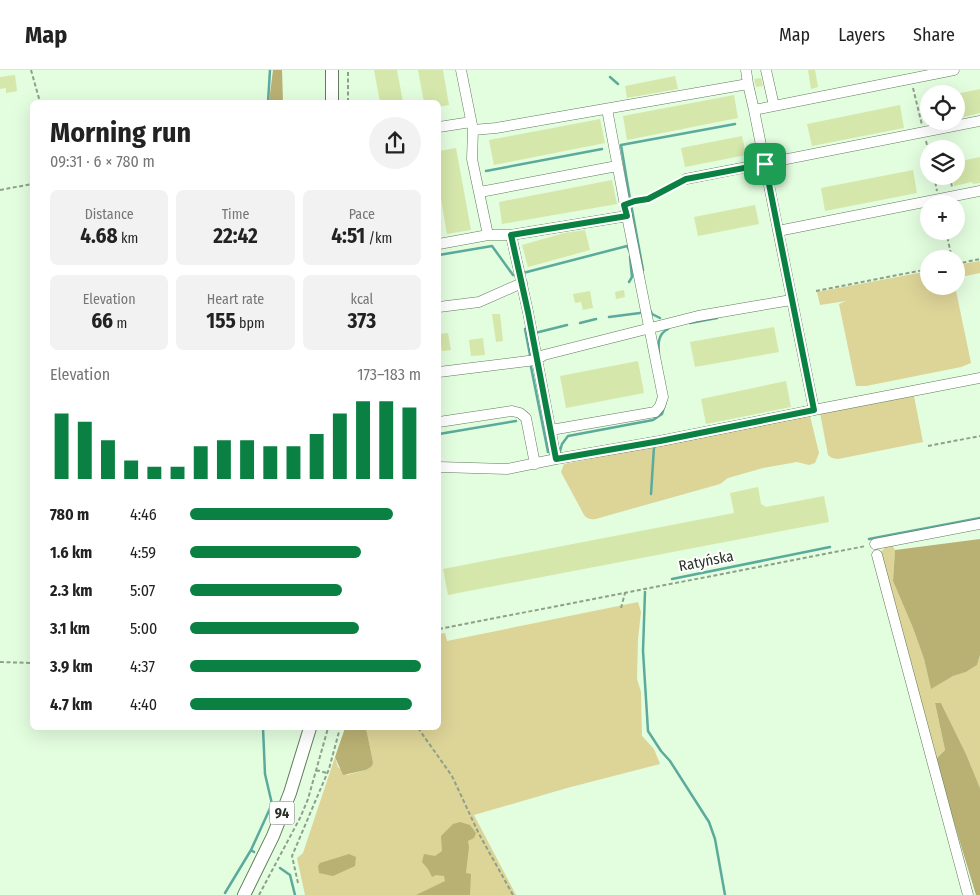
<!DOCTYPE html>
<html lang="en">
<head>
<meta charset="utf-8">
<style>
	:root { --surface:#fff; --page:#f2f2f2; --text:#222; --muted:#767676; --line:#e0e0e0; --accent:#0b8043 }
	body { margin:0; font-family:"Fira Sans Condensed",sans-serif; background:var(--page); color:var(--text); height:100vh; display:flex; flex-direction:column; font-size:19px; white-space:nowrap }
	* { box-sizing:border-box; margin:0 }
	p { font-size:16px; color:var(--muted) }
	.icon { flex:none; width:28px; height:28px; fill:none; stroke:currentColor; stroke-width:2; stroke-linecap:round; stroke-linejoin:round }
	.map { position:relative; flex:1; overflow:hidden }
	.drawer { position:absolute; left:30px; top:30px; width:411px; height:630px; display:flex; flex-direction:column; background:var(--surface); border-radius:8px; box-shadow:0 5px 20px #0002 }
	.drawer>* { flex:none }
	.tools { position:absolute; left:920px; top:15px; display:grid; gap:10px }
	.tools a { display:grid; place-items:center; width:45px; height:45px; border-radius:50%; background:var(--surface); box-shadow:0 5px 20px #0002; font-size:25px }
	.pin { position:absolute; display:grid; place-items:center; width:42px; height:42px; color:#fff; margin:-21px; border-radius:10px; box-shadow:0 2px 8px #0006 }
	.round { display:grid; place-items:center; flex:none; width:52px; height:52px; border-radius:26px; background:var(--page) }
	.headline { display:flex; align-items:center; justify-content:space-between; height:85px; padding:0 20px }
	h1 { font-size:28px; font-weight:700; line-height:38px }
	.stats { display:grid; grid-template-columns:repeat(3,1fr); gap:8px; height:85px; padding:5px 20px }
	.stats div { display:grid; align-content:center; border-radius:8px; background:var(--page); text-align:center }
	.stats b { font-size:21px; font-weight:700 }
	.stats small { font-size:14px; font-weight:400 }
	.stats p { font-size:14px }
	.chart { height:140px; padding:10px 20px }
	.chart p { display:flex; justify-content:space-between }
	.chart svg { width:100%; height:90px; margin-top:5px; stroke:var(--accent); stroke-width:6 }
	ul { padding:0 20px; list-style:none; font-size:16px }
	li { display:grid; grid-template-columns:80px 60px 1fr; align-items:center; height:38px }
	li i { height:12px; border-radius:6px; background:var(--accent) }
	header { display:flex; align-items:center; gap:30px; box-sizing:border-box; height:70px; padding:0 25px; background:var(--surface); border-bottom:1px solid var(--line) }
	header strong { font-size:24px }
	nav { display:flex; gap:28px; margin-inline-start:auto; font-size:18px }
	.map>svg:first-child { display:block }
	.green { fill:#ddd498 }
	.forest { fill:#b9b073 }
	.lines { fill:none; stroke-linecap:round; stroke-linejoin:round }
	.stream { stroke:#5baa9c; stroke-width:2.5 }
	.building { fill:#d5e7ab }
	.minor-casing { stroke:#637a5f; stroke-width:11 }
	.major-casing { stroke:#637a5f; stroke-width:14 }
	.path { stroke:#8ea08a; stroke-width:2; stroke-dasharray:4 2.5; stroke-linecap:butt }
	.minor { stroke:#fff; stroke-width:10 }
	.major { stroke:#fff; stroke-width:12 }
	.route-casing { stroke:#fff; stroke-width:10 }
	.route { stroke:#0b8043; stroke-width:6 }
	.labels { text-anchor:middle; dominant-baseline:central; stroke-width:4; stroke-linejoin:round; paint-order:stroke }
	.shield { fill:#fff; stroke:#686f67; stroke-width:1 }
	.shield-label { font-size:14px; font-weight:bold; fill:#283126 }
	.street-label { font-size:15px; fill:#283126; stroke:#fff }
</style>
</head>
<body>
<header>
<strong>Map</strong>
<nav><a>Map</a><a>Layers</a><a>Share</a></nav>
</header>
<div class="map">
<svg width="980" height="825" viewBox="0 0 980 825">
	<rect width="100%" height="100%" fill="#e3fddf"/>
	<path class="green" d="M980 191V203L956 208V195Z
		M929 201V216H955L971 293 961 297 866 316H856L839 234 846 231 820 235 817 222Z
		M914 326 923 372 838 389 832 388 828 385 820 343Z
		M810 346 819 383 815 393 809 395 797 392 763 398 728 408 720 414 599 448C593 450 588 450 584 445L561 402 564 394Z
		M892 474 895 480 893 511 913 558 924 589 931 618 953 606 966 602 977 595 980 585V718L966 684 941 633H935L945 680 935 690 882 493 881 482 886 476Z
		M638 532 641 542 638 569 637 609 641 622 642 666 654 679 660 694 567 718 474 745 516 825H305L297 788 303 783 335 687 338 697 347 705 366 700 373 692 366 658H439V564L445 563 447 571Z"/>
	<path class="forest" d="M273 0H282L283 32H269Z
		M980 469V585L977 595 966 602 953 606 931 619 924 589 913 558 893 511 895 480Z
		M935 633H941L966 684 980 718V825H976L935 690 945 680Z
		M345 658H366L373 692 372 696 366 700 343 705 335 687Z
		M460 752 470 755 476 763 474 768 468 771 469 777 466 803 471 804 470 825H416L445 811 444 806 436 805 432 807 428 799 422 792 424 784 435 786 442 781 441 766 453 754Z
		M349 784 356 787 355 796 333 806 319 803 318 796 320 793Z"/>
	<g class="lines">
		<path class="stream" d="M610 7 618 14
			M268 32 270 0
			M486 101 602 79
			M630 129 621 75 735 54
			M631 134 643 200
			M439 185 492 176 513 205
			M523 203 627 176 630 182
			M629 212 632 207 630 187
			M650 240 652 244 660 248
			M609 247 640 243
			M580 253 596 249
			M690 253 717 248
			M525 259 530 285
			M535 263 567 255
			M659 284C658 273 658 264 668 259
			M531 297 548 382
			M439 364 516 351
			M560 381 562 374 568 366 653 350 662 344 666 331
			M651 424 654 377
			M869 469 980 448
			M672 509 830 477
			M645 522 643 581 648 661 661 681 670 691 709 752 715 769 725 825
			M254 782 251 780 272 734 265 704 263 658
			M280 798 290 805 295 825
			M225 823 251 780"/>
	</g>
	<path class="building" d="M374 0H397L403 32H380Z
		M418 0H443L449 35 439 37V32H424Z
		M808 0H815L818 17 811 19Z
		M15 5 17 21 6 23V18L0 19V7Z
		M675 6 678 19 627 28 625 16Z
		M761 8 763 16 756 17 754 9Z
		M980 19V43L960 48 959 47H956V24Z
		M734 25 738 48 627 70 623 46Z
		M900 35 904 58 812 76 807 54Z
		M600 49 605 73 494 95 489 70Z
		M742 66 746 85 685 97 681 78Z
		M456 78 471 160 447 164 439 118V81Z
		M980 87V113L973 114 972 112 954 116 952 106H956V92Z
		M913 100 917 123 825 141 821 118Z
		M612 110 617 134 502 154 499 132Z
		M755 135 759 154 698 166 694 147Z
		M585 160 590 180 528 197 522 175 564 163Z
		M624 220 625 227 616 229 615 222Z
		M590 221 593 238 583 240 581 232 575 233 573 224Z
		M492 244H500L503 271 496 272Z
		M774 257 779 282 695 297 690 272Z
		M448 263 451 280 442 281 439 264Z
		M483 268 485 285 471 286 469 270Z
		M638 291 644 323 566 338 560 306Z
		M786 311 791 337 706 354 701 329Z
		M758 417 761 434 766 437 824 426 829 452 448 525 443 499 734 443 730 423Z"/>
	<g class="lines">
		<defs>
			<path id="minor" d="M461 0 473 60 472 89 488 165
				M746 0 748 14
				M766 0 774 36
				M954 0 754 40 814 340 980 308
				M439 57 471 52
				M473 60 496 58 748 14 754 40
				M686 109 980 51
				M480 122 617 96
				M778 161 980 121
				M511 165 528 242 556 389 660 371 814 340
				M439 174 488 165H511L627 146 607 39
				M439 237 479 232 522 213
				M439 302 536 290 544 285 698 246 791 230
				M439 352 512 341 520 343 526 348 535 394
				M551 360 655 342 660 336 663 327 627 146
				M439 397 507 399 556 389
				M875 474 980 454
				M877 485 968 825"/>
			<path id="major" d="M332 32V0
				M244 825 273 766 290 723 310 658"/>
		</defs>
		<use href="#minor" class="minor-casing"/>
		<use href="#major" class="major-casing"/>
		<path class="path" d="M31 0 40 32
			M913 18 922 55
			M348 32V0
			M926 71 929 83
			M934 106 937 121
			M950 106 952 117
			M0 120 32 114
			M634 132 648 129 680 113
			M946 161 952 189
			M956 194 980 189
			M816 221 929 199
			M928 376 980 366
			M621 538 625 523
			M439 559 866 476
			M0 592 32 593
			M418 658 452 706 479 764 513 825
			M316 700 327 703
			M298 813 292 786 329 699 340 658
			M259 825 300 748 308 729 328 658"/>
		<use href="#minor" class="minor"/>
		<use href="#major" class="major"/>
	</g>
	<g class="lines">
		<defs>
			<path id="route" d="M765 94 814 340 660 371 556 389 528 242 511 165 627 146 624 135 635 131 648 129 686 109Z"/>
		</defs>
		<use href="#route" class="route-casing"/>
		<use href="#route" class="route"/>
	</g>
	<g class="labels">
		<rect class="shield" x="269.5" y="731.5" width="25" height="23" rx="4"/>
		<g class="shield-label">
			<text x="282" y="743">94</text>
		</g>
		<g class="street-label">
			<text transform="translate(706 491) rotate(-11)">Ratyńska</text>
		</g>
	</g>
</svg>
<div class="tools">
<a><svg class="icon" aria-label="locate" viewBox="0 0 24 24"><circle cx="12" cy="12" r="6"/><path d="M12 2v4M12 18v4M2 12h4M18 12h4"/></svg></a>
<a><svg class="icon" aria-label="layers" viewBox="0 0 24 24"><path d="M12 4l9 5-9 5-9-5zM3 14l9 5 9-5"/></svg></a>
<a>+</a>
<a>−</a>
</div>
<div class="pin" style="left:765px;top:94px;background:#1e9e55"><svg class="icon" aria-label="arrive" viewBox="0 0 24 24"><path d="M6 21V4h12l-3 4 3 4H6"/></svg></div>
<section class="drawer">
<div class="headline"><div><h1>Morning run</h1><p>09:31 · 6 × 780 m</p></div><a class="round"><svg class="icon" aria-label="share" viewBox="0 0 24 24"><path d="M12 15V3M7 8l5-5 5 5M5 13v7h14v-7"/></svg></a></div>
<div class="stats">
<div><p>Distance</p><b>4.68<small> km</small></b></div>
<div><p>Time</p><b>22:42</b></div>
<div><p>Pace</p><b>4:51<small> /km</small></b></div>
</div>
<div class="stats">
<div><p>Elevation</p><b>66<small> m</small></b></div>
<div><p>Heart rate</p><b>155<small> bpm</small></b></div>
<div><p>kcal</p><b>373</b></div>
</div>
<div class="chart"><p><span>Elevation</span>173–183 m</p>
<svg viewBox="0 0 160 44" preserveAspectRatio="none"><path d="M5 44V12M15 44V16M25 44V25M35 44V35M45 44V38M55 44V38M65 44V28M75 44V25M85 44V25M95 44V28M105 44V28M115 44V22M125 44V12M135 44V6M145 44V6M155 44V9"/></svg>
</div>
<ul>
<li><b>780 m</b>4:46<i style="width:88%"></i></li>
<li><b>1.6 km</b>4:59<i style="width:74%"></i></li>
<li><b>2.3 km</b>5:07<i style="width:66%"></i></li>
<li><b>3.1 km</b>5:00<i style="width:73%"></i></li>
<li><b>3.9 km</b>4:37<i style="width:100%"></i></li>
<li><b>4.7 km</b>4:40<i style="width:96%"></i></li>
</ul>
</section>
</div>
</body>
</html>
